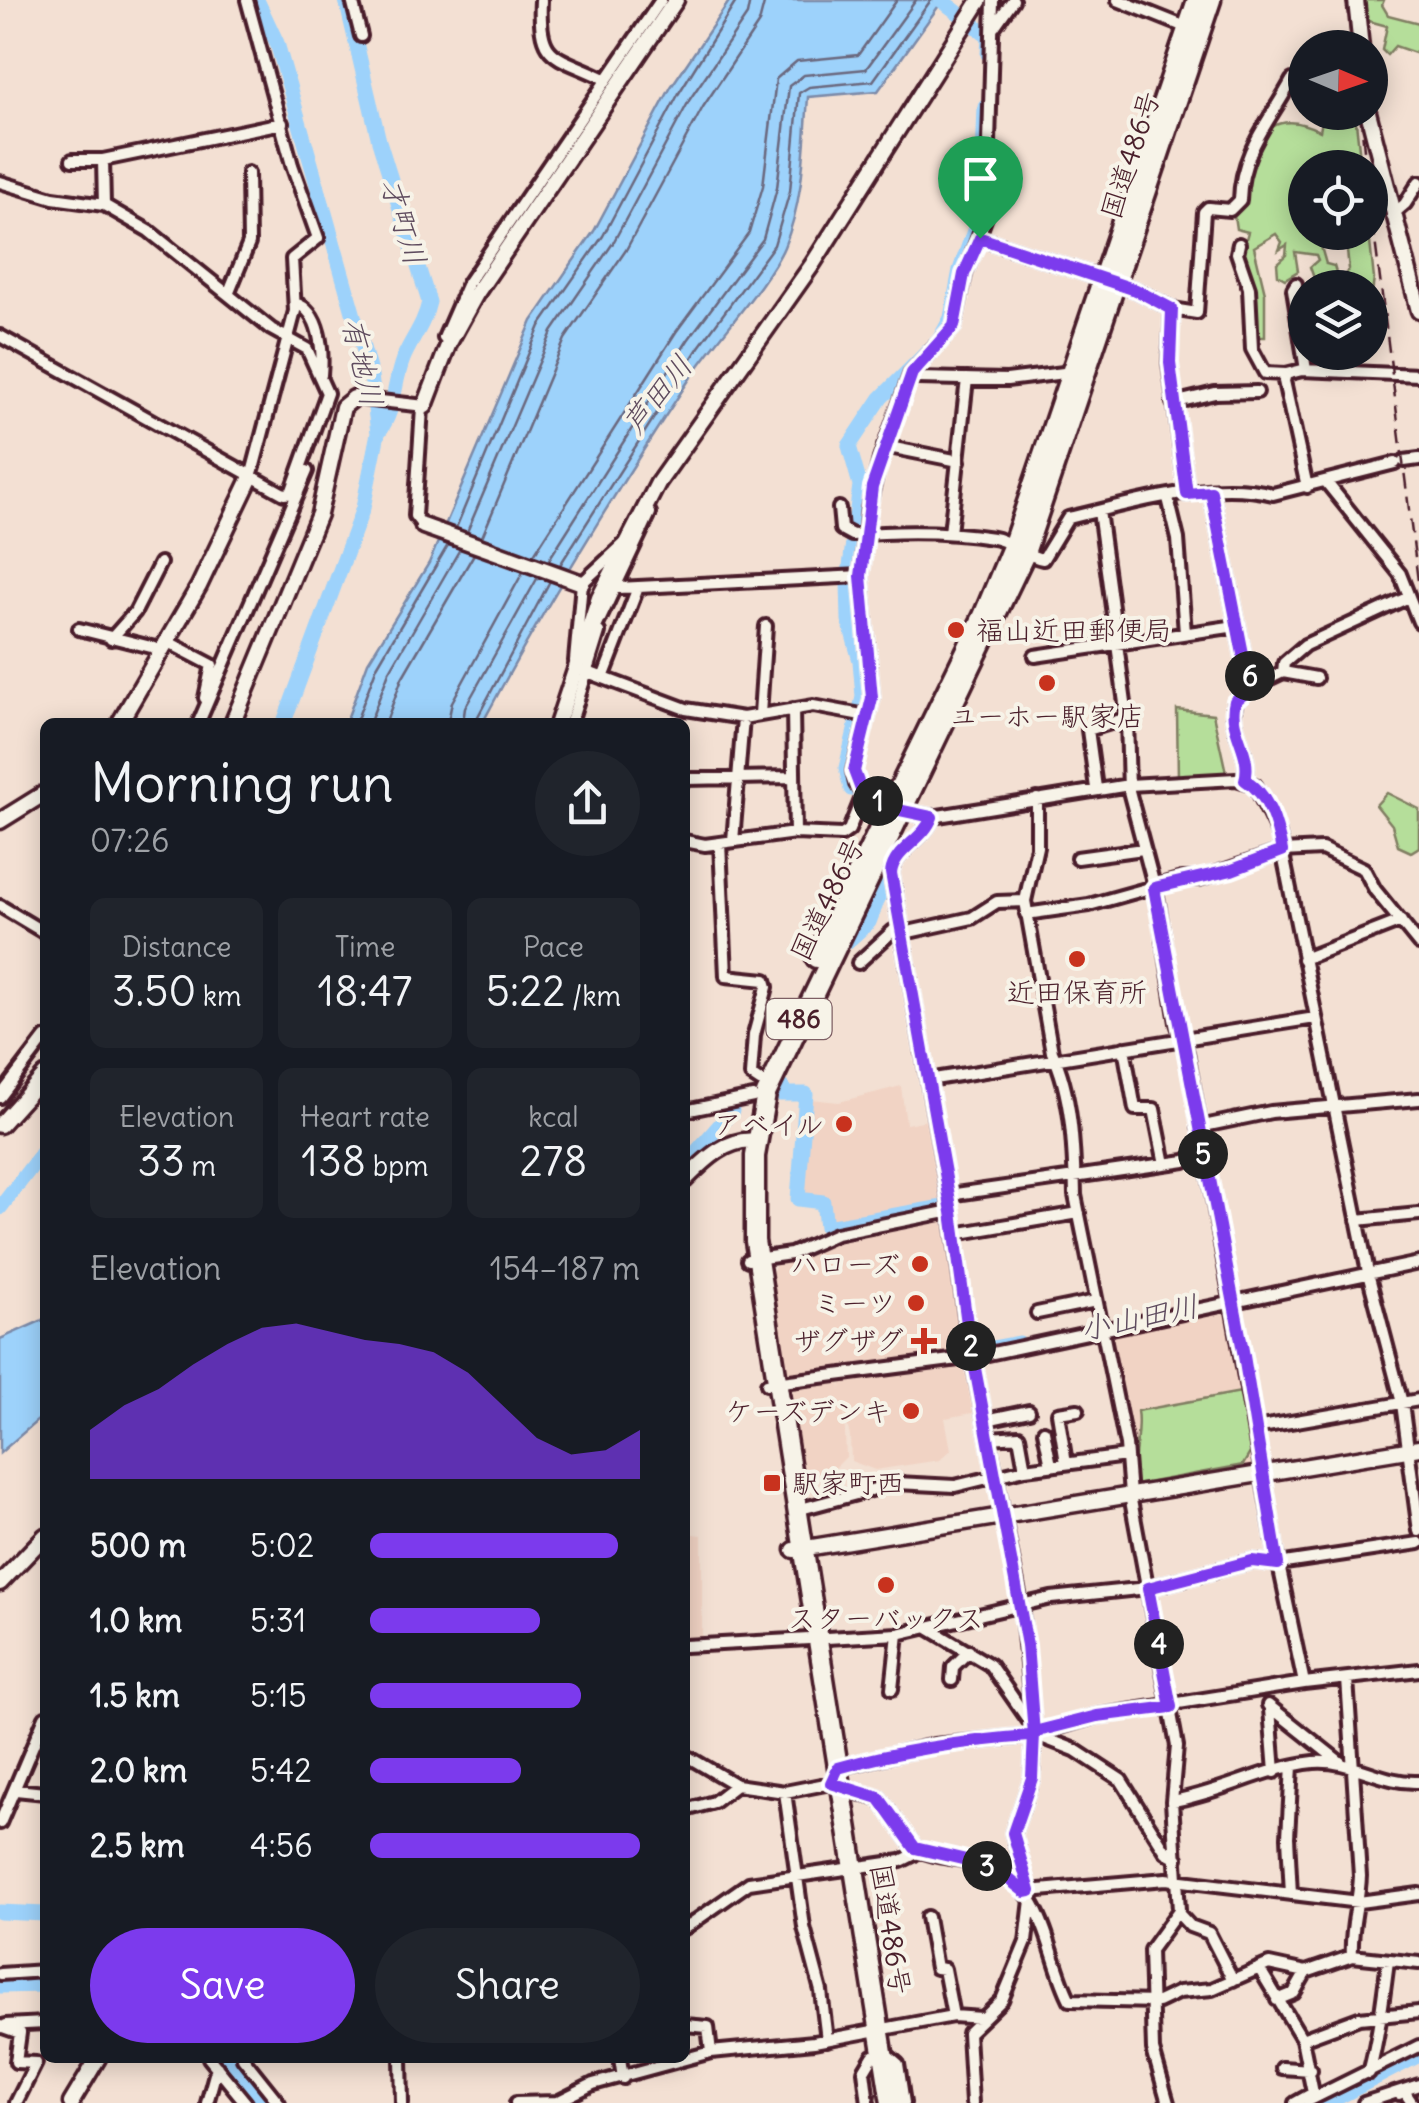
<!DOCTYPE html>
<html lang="en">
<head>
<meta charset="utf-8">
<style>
	:root { --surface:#171b24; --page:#20242c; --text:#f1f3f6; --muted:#9ea1a6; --accent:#7c3aed }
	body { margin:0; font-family:Delius,"Klee One",sans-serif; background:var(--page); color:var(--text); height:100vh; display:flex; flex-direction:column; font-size:38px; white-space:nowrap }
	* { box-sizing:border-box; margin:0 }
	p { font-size:32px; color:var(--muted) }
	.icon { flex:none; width:55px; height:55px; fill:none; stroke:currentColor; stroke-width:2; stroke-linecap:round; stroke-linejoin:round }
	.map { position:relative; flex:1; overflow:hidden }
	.details { position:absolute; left:40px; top:718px; width:650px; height:1345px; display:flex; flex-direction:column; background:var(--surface); border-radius:15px; box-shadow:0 5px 25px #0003 }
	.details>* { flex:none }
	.needle { width:65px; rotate:92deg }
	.controls { position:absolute; left:1288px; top:30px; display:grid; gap:20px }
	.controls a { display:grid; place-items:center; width:100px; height:100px; border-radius:50%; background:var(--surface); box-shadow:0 5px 25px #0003; font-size:50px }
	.pin { position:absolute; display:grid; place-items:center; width:85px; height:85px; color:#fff; margin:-102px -42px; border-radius:50% 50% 50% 0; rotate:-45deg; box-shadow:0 0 10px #0007 }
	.pin .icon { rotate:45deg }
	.km { position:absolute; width:50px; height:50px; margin:-25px; border-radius:50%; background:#222; color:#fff; font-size:28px; line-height:50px; text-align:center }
	.round { display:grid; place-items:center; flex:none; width:105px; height:105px; border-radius:52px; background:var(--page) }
	.head { display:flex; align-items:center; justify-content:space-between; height:170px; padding:0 50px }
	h1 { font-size:55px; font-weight:600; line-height:75px }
	.metrics { display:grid; grid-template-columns:repeat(3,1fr); gap:15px; height:170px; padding:10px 50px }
	.metrics div { display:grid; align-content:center; border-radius:15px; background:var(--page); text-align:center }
	.metrics b { font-size:42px; font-weight:600 }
	.metrics small { font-size:28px; font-weight:400 }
	.metrics p { font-size:28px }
	.chart { height:280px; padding:20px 50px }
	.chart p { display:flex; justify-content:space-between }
	.chart svg { width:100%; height:180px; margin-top:10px; fill:var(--accent); opacity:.7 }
	.cta { display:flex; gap:20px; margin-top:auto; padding:20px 50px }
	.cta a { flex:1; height:115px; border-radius:60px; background:var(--accent); color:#fff; font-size:40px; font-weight:600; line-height:115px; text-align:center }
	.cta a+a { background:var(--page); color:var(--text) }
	ul { padding:0 50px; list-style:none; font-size:32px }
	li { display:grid; grid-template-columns:160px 120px 1fr; align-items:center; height:75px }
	li i { height:25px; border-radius:12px; background:var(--accent) }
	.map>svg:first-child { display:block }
	.built { fill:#f1d3c4 }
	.green { fill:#b5de9a; stroke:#807e62; stroke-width:2.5 }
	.water { fill:#9dd2fb; stroke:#7c8aa8; stroke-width:2.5 }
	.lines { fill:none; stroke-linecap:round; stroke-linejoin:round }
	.shore { stroke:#6b677e; stroke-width:2.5 }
	.river { stroke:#9dd2fb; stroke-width:15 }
	.street-casing { stroke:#4a1f2b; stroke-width:18 }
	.secondary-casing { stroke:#4a1f2b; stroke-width:21 }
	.highway-casing { stroke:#4a1f2b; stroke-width:25 }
	.street { stroke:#f7f3e8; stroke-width:10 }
	.secondary { stroke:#f7f3e8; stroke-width:14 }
	.highway { stroke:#f7f3e8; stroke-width:18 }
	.rail { stroke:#4a1f2b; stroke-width:2.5; stroke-dasharray:15 8; stroke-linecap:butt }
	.route-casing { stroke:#fff; stroke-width:20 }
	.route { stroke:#7c3aed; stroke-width:12 }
	.poi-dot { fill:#c8321e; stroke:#f7f3e8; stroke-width:4 }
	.labels { text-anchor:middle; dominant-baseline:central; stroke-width:8; stroke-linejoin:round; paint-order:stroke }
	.shield { fill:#f7f3e8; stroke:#7e5f64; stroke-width:2.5 }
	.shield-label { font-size:25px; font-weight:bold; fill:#4a1f2b }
	.street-label { font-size:28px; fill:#4a1f2b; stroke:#f7f3e8 }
	.poi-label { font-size:28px; fill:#4a1f2b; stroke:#f7f3e8; text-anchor:end }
	.water-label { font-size:30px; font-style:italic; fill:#5f4c5f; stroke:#f7f3e8 }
</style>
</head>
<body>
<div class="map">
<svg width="1419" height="2103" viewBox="0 0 1419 2103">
	<rect width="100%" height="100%" fill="#f3e0d3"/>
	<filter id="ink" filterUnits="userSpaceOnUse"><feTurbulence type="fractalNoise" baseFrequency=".01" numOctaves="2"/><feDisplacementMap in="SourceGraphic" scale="20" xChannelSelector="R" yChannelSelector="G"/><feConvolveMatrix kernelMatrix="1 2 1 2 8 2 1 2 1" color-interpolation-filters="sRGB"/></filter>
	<g filter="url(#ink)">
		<path class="built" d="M901 1086 906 1124 933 1119 946 1203 828 1223 827 1201 803 1197 802 1193 810 1099 839 1102Z
			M944 1220 966 1353 786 1379 772 1272 778 1262 811 1254 841 1237Z
			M1230 1309 1259 1466 1133 1487 1108 1332Z
			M968 1362 978 1412 945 1418 951 1450 940 1460 875 1470 851 1461 850 1437 844 1408 846 1457 829 1474 801 1475 787 1386 840 1378 841 1390 842 1377Z
			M685 1533 702 1535V1638L685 1642Z"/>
		<path class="green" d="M1360 0H1384L1382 5 1388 15 1419 23 1418 54 1395 46 1387 55 1382 50 1387 26 1365 20Z
			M1318 113H1355L1361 167 1305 168V232L1317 233 1326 264 1334 266 1337 276 1332 283 1315 281 1310 267 1318 260 1316 255 1295 252 1298 271 1285 279 1278 275 1277 263 1286 255 1287 245 1279 250 1282 242 1276 234 1254 247 1265 293V337H1256L1241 256 1248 232 1236 229 1233 209 1244 206C1249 161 1257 99 1320 131L1322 121Z
			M1345 233H1369L1374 279 1370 308V288L1344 287 1343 277 1349 269Z
			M1177 710 1213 714 1227 777 1178 779Z
			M1387 793 1419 809V847L1411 852 1398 846 1392 825 1376 805Z
			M1241 1392 1253 1448 1243 1465 1135 1485C1131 1458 1141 1432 1137 1411Z"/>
		<path class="water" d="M730 0H943L878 91 808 97C804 147 804 200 784 247 769 282 715 341 691 377 617 489 546 603 483 722H346L368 662 429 563 532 321 594 231 671 87Z
			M45 1319V1414L0 1453V1339Z"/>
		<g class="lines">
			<path class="shore" d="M456 528 540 326 603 236 679 93 737 0
				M467 532 552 332 613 243 690 99 747 15 750 0
				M482 537 565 339 626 250 703 107 759 23 765 0
				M533 556 676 332 749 233 763 186 776 79 797 61 858 55 897 0
				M548 561 688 340 763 239 777 188 789 86 804 75 866 69 916 0
				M560 565 699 347 774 245 790 191 799 93 809 87 873 81 931 0
				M356 722 377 666 448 545
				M370 722 389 672 460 549
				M386 722 402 678 474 554
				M448 722 452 702 523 572
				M463 722 465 708 538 577
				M475 722 550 581"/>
			<path class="river" d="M257 0 277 43 371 376 378 433 363 508 284 722
				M346 0 379 141 429 302C424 325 412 338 403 359 393 385 396 410 378 433
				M941 0 989 36 988 54
				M851 789 846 768 863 697 860 661 849 620 848 583 860 485 849 446 881 398 939 340 951 318 960 270 981 211 985 107
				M847 942 869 922 887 875
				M783 1088 780 1094H806L798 1199 823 1202 826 1227 943 1207
				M685 1165 732 1111
				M0 1208 45 1149
				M976 1351 1019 1343
				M0 1912 45 1914
				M0 1986 45 1985
				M228 2058 262 2103
				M1327 2103 1419 2055"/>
			<defs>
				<path id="street" d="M247 0 292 165 318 238 292 259 295 311 251 477
					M352 0 361 36
					M541 0C538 62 554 54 605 79
					M993 0 987 214 965 274 954 326 911 373 880 459 868 509 861 576 872 698 853 771 856 784 863 795 899 810 932 817 1129 785 1236 779 1255 785 1279 835 1369 1277 1402 1403 1419 1531
					M1118 0 1188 28
					M994 27 1013 0
					M72 160H103L282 123
					M103 160 104 205
					M0 182 53 198 104 205 149 231 271 329 307 349 327 393 291 493 284 494 0 336
					M1392 215 1405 204 1419 182
					M980 238 1136 290 1172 309 1197 313 1204 212 1208 208 1230 210 1240 200C1241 151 1270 121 1292 80
					M1239 244 1237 253 1249 288 1252 349 1265 373 1286 374
					M1296 284 1293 289 1306 370
					M229 292 249 243 248 173
					M295 303C321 311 323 352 321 375
					M1172 309 1169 363 1187 494
					M449 343 444 338 468 283 661 0
					M911 373 918 378 1007 380 1072 372
					M354 398 425 406
					M1173 403 1215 393 1257 392
					M422 408 415 516 423 526
					M884 446 959 461
					M1404 461 1419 459
					M1327 483 1400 574 1419 622
					M1307 487 1284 381 1286 374 1302 370 1419 375
					M1211 492 1245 664 1255 685
					M1168 498 1178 539 1185 633
					M839 508 841 529 852 535C898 531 948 531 993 538 1010 540 1024 556 1043 559L1068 518C1130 504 1210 478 1273 494L1395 463
					M1099 511 1127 718 1129 791 1157 897 1177 1023 1187 1053 1275 1546 1304 1683
					M950 533 967 379
					M618 588 861 576
					M79 629 163 650
					M591 638 650 513
					M111 639 135 612 160 563
					M168 642 212 665 205 698
					M1035 656 1236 626
					M575 661 582 583 624 544
					M585 671 686 709 743 718 813 706 867 716
					M1283 672 1284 663 1305 645 1409 597
					M603 678 637 590
					M793 709 795 833
					M760 714 766 626
					M199 722 307 471
					M571 722 599 632
					M685 779 794 777
					M1245 780C1254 747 1219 725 1241 692L1283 672 1316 678
					M1096 788 1088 730 1127 718
					M1037 799V847L1025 901 1052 1052C1072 1093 1074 1150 1075 1195L1126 1445 1130 1495 1177 1746 1172 1801 1179 1910 1150 1950 1153 2050 1168 2103
					M932 817C924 840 894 850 891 873L951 1211 967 1331 1021 1604 1034 1734 1032 1778 1013 1833 1031 1900 1026 1942 1002 2000 968 2033 972 2103
					M685 841 705 845 795 833 842 835 849 830 863 795
					M733 841 743 718
					M720 843 726 976 765 980 767 987 754 1035 751 1075 760 1081
					M1077 858 1143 849
					M0 906 45 933
					M1026 914 1089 905 1182 879H1199L1282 851 1322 849 1364 869 1375 890 1419 944
					M1303 959 1401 921
					M858 963 893 931 904 933 972 918 997 902 1025 901
					M1124 1048 1135 1109H1154L1165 1164
					M928 1080 1315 1018
					M0 1097 45 1038
					M685 1111 753 1097
					M1199 1127 1271 1112 1419 1099
					M949 1195 1185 1161 1203 1151
					M1357 1220 1419 1214
					M955 1234 1079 1213
					M748 1260 791 1254 836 1234 951 1211
					M1037 1313 1096 1301
					M767 1384 974 1357 1419 1263
					M986 1420 1029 1411
					M1255 1428 1419 1400
					M1044 1431 1051 1465
					M990 1438 1019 1436 1025 1469
					M1066 1463 1058 1413 1078 1410
					M797 1510 897 1483 955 1486 1025 1469 1126 1456
					M928 1628 990 1665 1031 1724
					M685 1646 898 1634 1051 1598 1148 1588 1252 1561 1278 1564 1419 1543
					M1347 1679 1360 1876C1359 1904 1350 1928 1352 1956
					M952 1680 953 1667 969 1651
					M892 1689 898 1634
					M1268 1705 1341 1763
					M1270 1709 1275 1772
					M1034 1734 1075 1750 1121 1780 1166 1852 1177 1858
					M685 1755 736 1785
					M840 1789 879 1798 915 1848C940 1861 968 1857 992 1867 1047 1889 1047 1956 1070 2000L1158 2002 1179 1992 1212 1989 1269 1964 1306 1972 1352 1956 1419 1963
					M16 1790 45 1793
					M785 1792 804 1927 821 1991 827 2040
					M1172 1801C1221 1793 1266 1767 1314 1762 1353 1759 1381 1784 1419 1782
					M685 1810 714 1802 736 1785 785 1792 831 1783 838 1768 934 1745 1029 1736 1097 1716 1304 1683 1419 1670
					M0 1823 45 1717
					M1028 1891 1166 1879 1359 1902 1419 1894
					M1291 1894 1288 1837 1292 1766
					M1178 1913 1190 1926 1209 1933 1233 1980
					M927 1917 936 1968 944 1969 953 2016
					M685 1928 749 1883 901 1861 913 1855 915 1848
					M1259 1968 1302 2039 1313 2093 1295 2103
					M0 1974 45 1971
					M1277 2000 1294 1993 1306 1972
					M6 2025 45 2023
					M685 2025 708 2027 711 2052
					M0 2026 20 2033 16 2062 36 2063 16 2103
					M1302 2039 1359 2018 1419 2012
					M884 2052 898 2064 904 2103
					M209 2058 246 2103
					M243 2058 279 2103
					M401 2058 402 2103
					M620 2058 623 2078
					M1282 2068 1311 2070
					M1369 2073C1379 2035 1383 1999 1388 1961
					M1399 2094 1404 2091 1412 2103
					M1308 2101 1419 2046
					M207 2103 217 2067
					M516 2103 557 2102 593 2084 711 2052 814 2042 953 2016 982 2018
					M868 2103 864 2071 873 2056
					M1364 2103 1419 2085"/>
				<path id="secondary" d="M1356 0 1361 48
					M1368 112 1419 311
					M425 406 449 343 476 294 676 0
					M423 526 582 583
					M120 722 199 586 251 477
					M233 722 319 514 343 407 354 398
					M558 722 599 598 658 483 812 265 980 0
					M0 821 45 793
					M0 1125 45 1075
					M685 1180C704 1161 727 1137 756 1141
					M794 1550 1419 1448
					M0 1583 45 1536
					M71 2103 98 2058"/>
				<path id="highway" d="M816 958 983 616 1012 547 1197 0
					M891 2103 755 1241V1156L766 1094 1024 556 1211 0"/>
			</defs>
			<use href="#street" class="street-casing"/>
			<use href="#secondary" class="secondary-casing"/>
			<use href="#highway" class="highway-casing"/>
			<use href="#street" class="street"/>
			<use href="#secondary" class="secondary"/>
			<use href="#highway" class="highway"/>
			<path class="rail" d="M1346 0 1352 48
				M1360 112 1366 168
				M1370 200 1419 589"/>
		</g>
	</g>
	<g class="lines" filter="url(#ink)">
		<defs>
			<path id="route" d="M980 238 964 274 954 326 912 373 872 487 861 576 872 698 854 771 863 795 899 810 932 817C924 840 894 849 891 873L952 1212 968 1331 1027 1645 1034 1734 1032 1778 1013 1833 1030 1891 1025 1892 992 1866 915 1848 879 1798 831 1783 838 1768C901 1750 963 1741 1029 1736L1042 1730 1097 1716 1171 1707 1148 1588 1252 1561 1278 1564 1244 1356 1154 888 1232 870 1282 851C1277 825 1269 794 1245 780 1253 752 1227 730 1235 701L1255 685 1245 664 1211 492 1187 494 1170 363 1172 309 1136 290 980 238"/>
		</defs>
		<use href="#route" class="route-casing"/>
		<use href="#route" class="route"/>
	</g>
	<g class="poi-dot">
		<circle cx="956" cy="630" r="10"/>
		<circle cx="1047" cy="683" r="10"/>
		<circle cx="1077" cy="959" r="10"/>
		<circle cx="844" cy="1124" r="10"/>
		<circle cx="920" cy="1264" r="10"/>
		<circle cx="916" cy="1303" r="10"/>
		<path d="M919 1326h10v10h10v10h-10v10h-10v-10h-10v-10h10z"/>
		<circle cx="911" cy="1411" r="10"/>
		<rect x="762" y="1473" width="20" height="20" rx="5"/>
		<circle cx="886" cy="1585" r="10"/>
	</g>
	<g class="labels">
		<rect class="shield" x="766.5" y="999" width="65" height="40" rx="8"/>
		<g class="shield-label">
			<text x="799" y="1019">486</text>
		</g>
		<g class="street-label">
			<text transform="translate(1130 155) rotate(-72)">国道486号</text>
			<text transform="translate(827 899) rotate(-64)">国道486号</text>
			<text transform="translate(891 1929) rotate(81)">国道486号</text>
		</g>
		<g class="poi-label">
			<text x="976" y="630" text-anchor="start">福山近田郵便局</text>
			<text x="1047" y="716" text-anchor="middle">ユーホー駅家店</text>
			<text x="1077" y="992" text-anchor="middle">近田保育所</text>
			<text x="824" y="1124">アベイル</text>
			<text x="900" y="1264">ハローズ</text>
			<text x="896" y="1303">ミーツ</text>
			<text x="904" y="1341">ザグザグ</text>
			<text x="891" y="1411">ケーズデンキ</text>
			<text x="792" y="1483" text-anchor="start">駅家町西</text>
			<text x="886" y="1618" text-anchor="middle">スターバックス</text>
		</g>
		<g class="water-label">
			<text transform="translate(404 221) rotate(73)">才町川</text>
			<text transform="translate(363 362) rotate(77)">有地川</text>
			<text transform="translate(657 394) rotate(-51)">芦田川</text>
			<text transform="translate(1139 1317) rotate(-12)">小山田川</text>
		</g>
	</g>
</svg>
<div class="controls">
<a><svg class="needle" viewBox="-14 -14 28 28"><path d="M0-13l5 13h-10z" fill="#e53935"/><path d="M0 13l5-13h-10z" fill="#9ea1a6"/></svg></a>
<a><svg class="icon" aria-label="locate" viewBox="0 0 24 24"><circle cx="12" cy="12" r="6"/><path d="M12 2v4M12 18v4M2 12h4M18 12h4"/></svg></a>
<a><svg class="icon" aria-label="layers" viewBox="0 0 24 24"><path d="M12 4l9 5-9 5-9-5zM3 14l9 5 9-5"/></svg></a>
</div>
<div class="pin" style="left:980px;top:238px;background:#1e9e55"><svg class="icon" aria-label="arrive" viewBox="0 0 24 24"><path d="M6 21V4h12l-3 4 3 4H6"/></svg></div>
<b class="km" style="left:878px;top:801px">1</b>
<b class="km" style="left:971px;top:1346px">2</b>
<b class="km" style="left:987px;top:1866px">3</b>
<b class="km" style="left:1159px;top:1644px">4</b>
<b class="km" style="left:1203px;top:1154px">5</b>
<b class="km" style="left:1250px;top:676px">6</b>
<section class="details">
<div class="head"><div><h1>Morning run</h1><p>07:26</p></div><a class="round"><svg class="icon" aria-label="share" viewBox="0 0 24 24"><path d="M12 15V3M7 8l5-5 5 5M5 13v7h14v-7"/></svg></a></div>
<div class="metrics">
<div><p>Distance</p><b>3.50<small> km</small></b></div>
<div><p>Time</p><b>18:47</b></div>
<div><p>Pace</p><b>5:22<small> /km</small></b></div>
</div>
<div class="metrics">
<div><p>Elevation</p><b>33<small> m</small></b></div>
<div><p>Heart rate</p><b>138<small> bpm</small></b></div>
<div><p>kcal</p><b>278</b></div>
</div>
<div class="chart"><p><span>Elevation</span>154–187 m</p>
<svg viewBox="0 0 160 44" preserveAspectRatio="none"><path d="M0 44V32L10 26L20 22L30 16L40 11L50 7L60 6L70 8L80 10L90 11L100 13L110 18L120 26L130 34L140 38L150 37L160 32V44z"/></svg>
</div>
<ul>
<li><b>500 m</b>5:02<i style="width:92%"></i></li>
<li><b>1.0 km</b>5:31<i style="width:63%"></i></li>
<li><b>1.5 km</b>5:15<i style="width:78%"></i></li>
<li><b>2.0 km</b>5:42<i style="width:56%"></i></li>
<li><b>2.5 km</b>4:56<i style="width:100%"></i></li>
</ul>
<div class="cta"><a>Save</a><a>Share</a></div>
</section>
</div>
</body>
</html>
